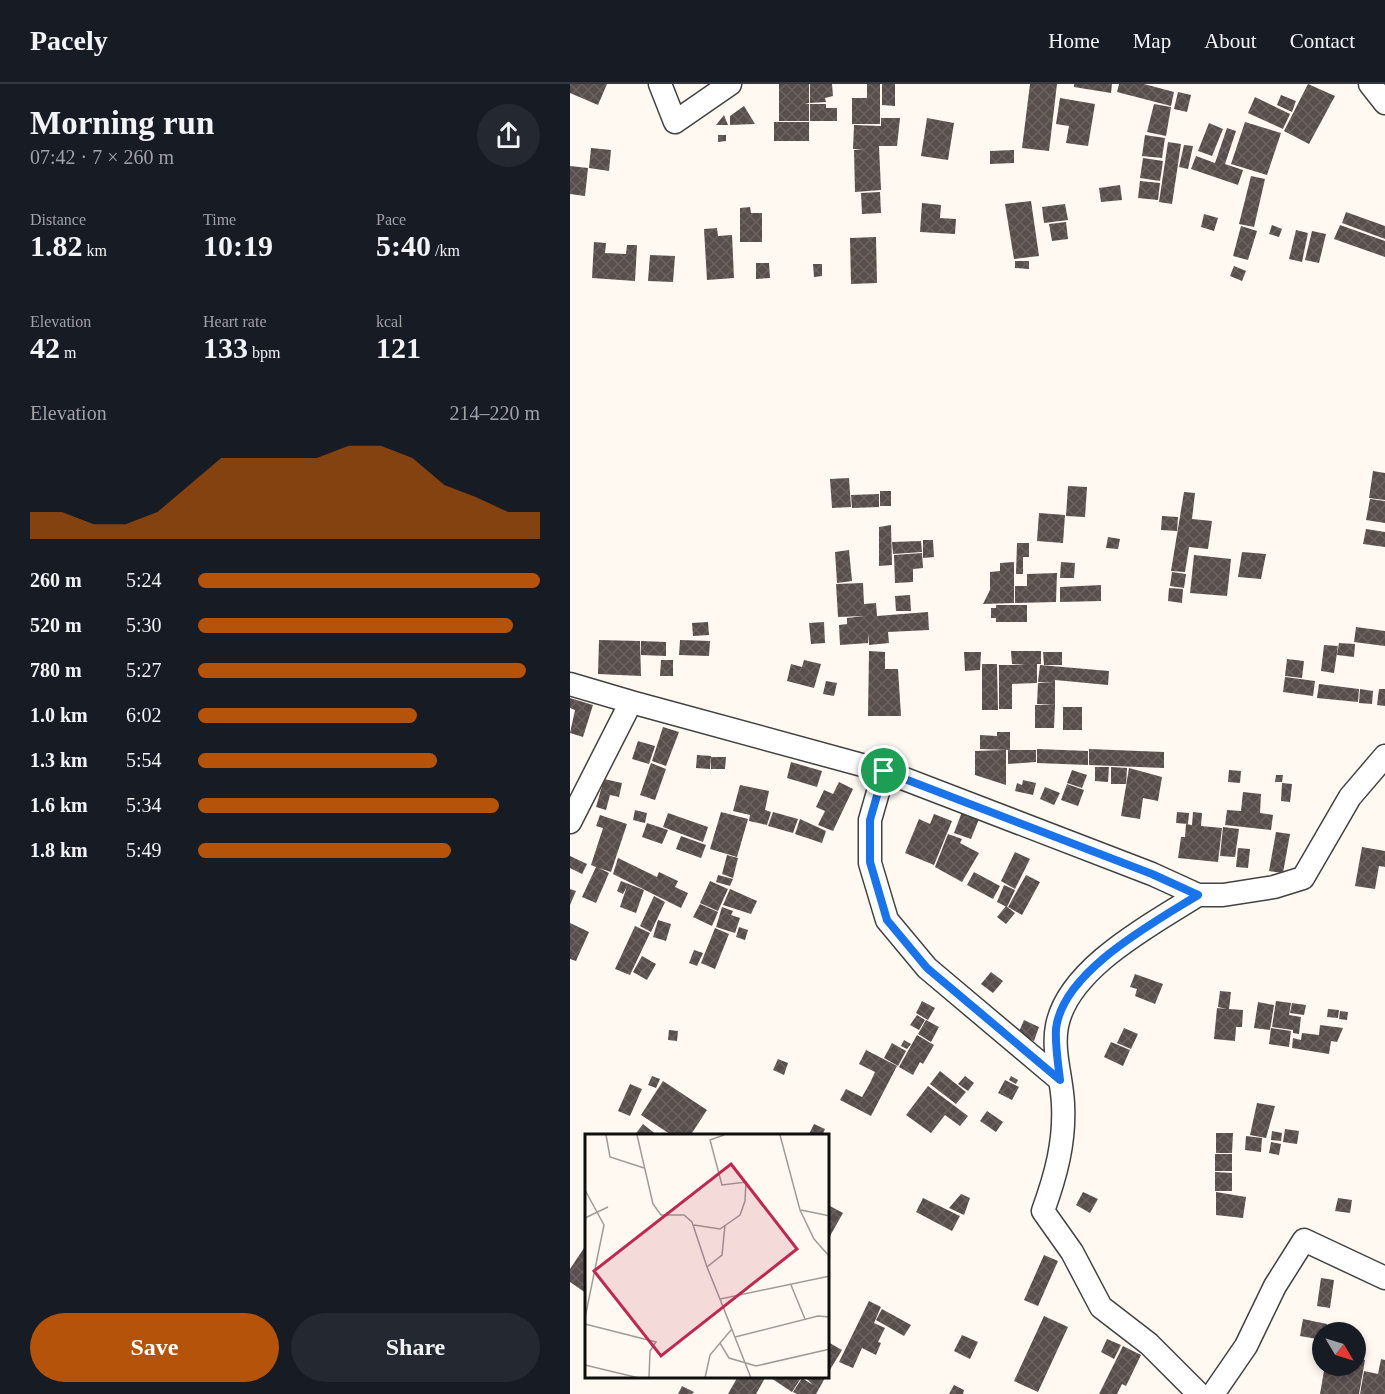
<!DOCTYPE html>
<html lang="en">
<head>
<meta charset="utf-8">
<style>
	:root { --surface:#171b24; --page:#242831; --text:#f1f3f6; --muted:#9ea1a6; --line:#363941; --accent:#b45309 }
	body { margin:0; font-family:"Times New Roman",serif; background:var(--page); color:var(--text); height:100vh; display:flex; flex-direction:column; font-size:22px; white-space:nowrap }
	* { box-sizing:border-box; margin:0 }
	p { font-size:20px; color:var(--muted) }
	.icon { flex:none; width:33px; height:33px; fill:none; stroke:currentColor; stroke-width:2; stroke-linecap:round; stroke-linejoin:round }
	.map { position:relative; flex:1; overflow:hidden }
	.drawer { display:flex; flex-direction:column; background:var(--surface); width:570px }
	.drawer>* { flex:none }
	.needle { width:39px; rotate:128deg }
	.fabs { position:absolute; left:742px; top:1238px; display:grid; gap:12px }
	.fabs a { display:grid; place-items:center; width:54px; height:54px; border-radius:50%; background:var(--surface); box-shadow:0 3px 9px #0003; font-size:30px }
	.pin { position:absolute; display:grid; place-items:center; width:51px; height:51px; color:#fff; margin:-26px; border:3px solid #fff; border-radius:50%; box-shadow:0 2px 6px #0007 }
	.round { display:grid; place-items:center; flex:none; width:63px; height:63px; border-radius:32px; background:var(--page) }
	.headline { display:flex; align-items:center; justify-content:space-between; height:102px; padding:0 30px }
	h1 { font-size:33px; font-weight:700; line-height:45px }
	.figures { display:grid; grid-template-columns:repeat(3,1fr); gap:9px; height:102px; padding:6px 30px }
	.figures div { display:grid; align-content:center }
	.figures b { font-size:30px; font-weight:700 }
	.figures small { font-size:16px; font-weight:400 }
	.figures p { font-size:16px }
	.chart { height:168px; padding:12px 30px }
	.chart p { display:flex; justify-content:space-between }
	.chart svg { width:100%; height:108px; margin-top:6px; fill:var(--accent); opacity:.7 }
	.cta { display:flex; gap:12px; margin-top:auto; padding:12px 30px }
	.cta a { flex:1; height:69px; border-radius:36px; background:var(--accent); color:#fff; font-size:24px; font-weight:700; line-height:69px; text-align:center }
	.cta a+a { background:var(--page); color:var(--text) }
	ul { padding:0 30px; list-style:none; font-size:20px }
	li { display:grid; grid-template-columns:96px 72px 1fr; align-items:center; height:45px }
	li i { height:15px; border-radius:8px; background:var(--accent) }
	header { display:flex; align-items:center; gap:36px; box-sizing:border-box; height:84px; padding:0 30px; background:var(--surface); border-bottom:2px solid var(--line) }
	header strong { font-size:28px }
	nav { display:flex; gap:33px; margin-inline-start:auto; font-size:21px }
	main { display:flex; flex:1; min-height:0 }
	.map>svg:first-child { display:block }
	.building { fill:url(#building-cross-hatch) }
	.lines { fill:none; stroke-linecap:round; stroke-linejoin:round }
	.street-casing { stroke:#424242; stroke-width:25 }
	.street { stroke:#fff; stroke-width:22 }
	.route-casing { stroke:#fff; stroke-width:12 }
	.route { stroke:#1a73e8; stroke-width:8 }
	.inset-road { fill:none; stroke:#9f9b97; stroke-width:1.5 }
	.view { fill:#bd2a51; fill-opacity:0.15; stroke:#bd2a51; stroke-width:3 }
	.inset-edge { fill:none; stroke:#0f0f0f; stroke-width:3 }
</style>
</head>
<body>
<header>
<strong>Pacely</strong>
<nav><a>Home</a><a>Map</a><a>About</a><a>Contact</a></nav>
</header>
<main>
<section class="drawer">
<div class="headline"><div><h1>Morning run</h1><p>07:42 · 7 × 260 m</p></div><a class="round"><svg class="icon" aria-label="share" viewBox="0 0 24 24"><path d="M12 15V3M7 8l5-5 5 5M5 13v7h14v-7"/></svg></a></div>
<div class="figures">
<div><p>Distance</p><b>1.82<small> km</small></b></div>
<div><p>Time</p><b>10:19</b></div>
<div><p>Pace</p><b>5:40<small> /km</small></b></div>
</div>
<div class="figures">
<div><p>Elevation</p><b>42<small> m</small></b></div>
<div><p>Heart rate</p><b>133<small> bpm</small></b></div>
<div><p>kcal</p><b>121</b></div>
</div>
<div class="chart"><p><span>Elevation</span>214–220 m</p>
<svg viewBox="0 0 160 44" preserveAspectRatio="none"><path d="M0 44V33L10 33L20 38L30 38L40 33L50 22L60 11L70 11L80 11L90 11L100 6L110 6L120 11L130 22L140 27L150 33L160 33V44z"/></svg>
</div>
<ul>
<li><b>260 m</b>5:24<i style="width:100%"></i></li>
<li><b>520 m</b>5:30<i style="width:92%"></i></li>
<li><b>780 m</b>5:27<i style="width:96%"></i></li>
<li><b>1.0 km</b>6:02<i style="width:64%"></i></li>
<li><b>1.3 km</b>5:54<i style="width:70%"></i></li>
<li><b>1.6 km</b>5:34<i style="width:88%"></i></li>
<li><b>1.8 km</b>5:49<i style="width:74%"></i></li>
</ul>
<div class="cta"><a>Save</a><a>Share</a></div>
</section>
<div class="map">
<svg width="815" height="1310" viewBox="0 0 815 1310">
	<defs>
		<pattern id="building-cross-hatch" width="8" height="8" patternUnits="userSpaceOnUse" patternTransform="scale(1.5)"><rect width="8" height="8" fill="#584e4c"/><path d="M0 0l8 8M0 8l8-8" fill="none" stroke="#6b6361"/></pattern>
	</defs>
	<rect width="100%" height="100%" fill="#fff9f2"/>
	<path class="building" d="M0 0H37L28 21 0 9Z
		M209 0H239V19H235L239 20V37H209Z
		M240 0H262L263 12 255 14 256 18 240 19Z
		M297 0H310V40H282V14H297Z
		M312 0H325V22L312 21Z
		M460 0H487L479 67 452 64Z
		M504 0H542L541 9 504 3Z
		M549 0H574L604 8 601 22 547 8Z
		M738 0 765 12 739 60 714 47Z
		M608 8 621 11 617 28 604 25Z
		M711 11 726 17 722 28 707 21Z
		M685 13 720 30 713 45 678 29Z
		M490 14 525 20 518 62 496 59 499 42 486 40Z
		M240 20H256V24H267V37H240Z
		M584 20 601 23 596 52 577 48Z
		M174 22 185 40 160 41V32Z
		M154 31 158 41H146Z
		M311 34H330L327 62H309L311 106 285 108 284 66 294 65H283L284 41 311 42Z
		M357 34 384 39 378 76 351 72Z
		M204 38H239V57H204Z
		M675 38 711 49 697 91 661 80Z
		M639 39 653 45 642 72 628 67Z
		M657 44 666 47 655 80 673 86 668 101 621 85 626 72 645 79Z
		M148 51H156V57L148 58Z
		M575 51 595 54 592 74 572 72Z
		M598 58 611 60 602 120 589 118Z
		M614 61 623 62 618 85 609 83Z
		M21 64 41 66 39 87 19 84Z
		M444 66V79L420 80V67Z
		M573 74 593 77 590 97 570 94Z
		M0 82 18 84 15 112 0 110Z
		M681 92 695 95 684 143 669 140Z
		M570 97 590 99 588 116 568 114Z
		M550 101 552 116 531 118 529 104Z
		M310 108 311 129 292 130 291 109Z
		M461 117 469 172 444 175 435 120Z
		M352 119 371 121 370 134 386 135 385 150 350 148Z
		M495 120 498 136 474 139 472 123Z
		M180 123 181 129H192V158H170V124Z
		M776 128 815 142V155L772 139Z
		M634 130 648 134 644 147 631 143Z
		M496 138 498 155 482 157 479 140Z
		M702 141 712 145 709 153 699 150Z
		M770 141 815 157V173L764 155Z
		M671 142 687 147 678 176 663 172Z
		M147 144 148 152 162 151 164 194 137 196 134 145Z
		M726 146 738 149 732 178 719 175Z
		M742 147 756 150 749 179 735 176Z
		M306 153 307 199 281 200 280 154Z
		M24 158 36 159 35 169 56 170 57 161H67L65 197 22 194Z
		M80 171 105 172 103 198 78 197Z
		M445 177H459V185L445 184Z
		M186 179H199L200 194 186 195Z
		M243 180H252V192L244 193Z
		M664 182 676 187 672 197 660 192Z
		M803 387 815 389V416L799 414Z
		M279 394 281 423 262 424 260 395Z
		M498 402 517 403 515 433 496 432Z
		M310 407H321V422H310Z
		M614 408 625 409 622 435 642 437 638 465 619 463 615 488 601 487Z
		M309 410V423L282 424 281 411Z
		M800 415 815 417V439L796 436Z
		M469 429 495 431 493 459 467 457Z
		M592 432 608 433 607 447 591 446Z
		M321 441 322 481 309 482V443Z
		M796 445 815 448V463L793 460Z
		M538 453 550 455 548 465 536 464Z
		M353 456H363L364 473 353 474Z
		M351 457 352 468 323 470 322 458Z
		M447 459H459V473H453V490H446Z
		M279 466 282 497 267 499 265 468Z
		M672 468 696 470 691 495 668 493Z
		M352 469 353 484 343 485V498L325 499 324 471Z
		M624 471 661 475 657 512 620 509Z
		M444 478V519L413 520 420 506V488L430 487V479Z
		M491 478 505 479 504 494H490Z
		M602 488 616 490 614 504 600 502Z
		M487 489 486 518 445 519V502H457V490Z
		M293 499 294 520 306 519 307 532 358 528 359 546 318 548 319 559 299 561V550L298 559 270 561 269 541 277 540V534L294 532 268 533 266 500Z
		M531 501V517L490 518V503Z
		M599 504 613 505 612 519 598 517Z
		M340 511 341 527H326L325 512Z
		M426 521H457V538H426V534H421V524H426Z
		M138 538 139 551 123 552 122 539Z
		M254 538 255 559 241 560 239 539Z
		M786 543 815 547V562L784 558Z
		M29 556 70 557 71 592 28 590Z
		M110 556 140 557 139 572 109 571Z
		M71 557 96 558V572L71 571Z
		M769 559 785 560 784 573 767 571Z
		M754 561 768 562 764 589 751 587Z
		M299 567 315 568V585H328L331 632H298Z
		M441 567H471V580H467V599L442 600V625H429V581H456L442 580Z
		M394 568H411L410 586 395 587Z
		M473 568H492V581H474Z
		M717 575 734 577 732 594 715 592Z
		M91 576H103V592H90Z
		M234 576 251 580 244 604 217 597 221 580 232 583Z
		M412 580H427L428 626H412Z
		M470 581 539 587 538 601 485 596V621L467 620 468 599H482L468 598Z
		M715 593 745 597 743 612 713 608Z
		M256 597 267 599 264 612 253 610Z
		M749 600 789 605 788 618 747 614Z
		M790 605 803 607 802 620 789 619Z
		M809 605H815V622L807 621Z
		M0 614 23 621 13 653 0 649 5 626 0 624Z
		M465 621H485L484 644H465Z
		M493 623H512V646H493Z
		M93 643 109 648 96 682 82 677Z
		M427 648H440V666L410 665V651L427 652Z
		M68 657 85 662 79 680 62 675Z
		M467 665 518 667V681L467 679Z
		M519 665 594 668V684L519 681Z
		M436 666V701L405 691V667Z
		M438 666H466V678L438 680Z
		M127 671 141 672 140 685 126 684Z
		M141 673H156L155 685H141Z
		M221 678 252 687 247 703 217 694Z
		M81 679 96 685 85 716 70 711Z
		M525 683H539L538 698 525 697Z
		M541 683 557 684 556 700H541Z
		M559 684 592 693 588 717 573 714 570 735 551 732Z
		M502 686 517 691 512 704 497 699Z
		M659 686 671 687 670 699 658 698Z
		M706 691H713L712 698H705Z
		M34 695 52 699 49 713 40 711 36 726 26 723Z
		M453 696 466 699 463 711 445 707 447 699 452 701Z
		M269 698 283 705 263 747 248 741 255 727 246 723 254 706 263 710Z
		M712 699 722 700 720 718 711 717Z
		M497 700 514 706 508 722 491 716Z
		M170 701 199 707 195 726 201 728 197 741 179 737 180 731 163 727Z
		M475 703 490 709 484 721 470 715Z
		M673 708 691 710 690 729 703 731 701 746 655 741 657 726 671 727Z
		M65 726 77 729 75 739 63 736Z
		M151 728 178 735 167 773 140 765Z
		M203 728 228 735 223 749 198 742Z
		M392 728 409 735 401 755 384 749Z
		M607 728 619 729 618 740 606 739Z
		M623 728 632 729 631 742 652 744 648 778 608 774 611 753H615L616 740 622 741Z
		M98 729 138 743 133 758 93 743Z
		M364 730 382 737 364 781 335 769 349 735 360 740Z
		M30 731 57 740 41 788 29 784 39 789 26 819 12 813 26 783 21 781 33 744 26 742Z
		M230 735 256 747 252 759 225 750Z
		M77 739 98 746 92 760 72 753Z
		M653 743 669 745 665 773 650 772Z
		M706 748 720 750 713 789 699 787Z
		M378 750 392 755 390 759 409 769 392 798 365 783Z
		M111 752 136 761 131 774 106 765Z
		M792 763 815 767V783L809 782 805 805 785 802Z
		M668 764 680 765 678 784 666 783Z
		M445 768 460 775 445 805 431 797Z
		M157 771 168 774 163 794 152 790Z
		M0 772 17 780 12 790 0 784Z
		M48 774 87 793 89 788 108 797 105 803 118 809 111 824 43 790Z
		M404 788 430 802 423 815 397 801Z
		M148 791 163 795 160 802 146 798Z
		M456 791 470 798 452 831 438 823Z
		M51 797 74 806 66 829 50 823 57 802 53 810 47 807Z
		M140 797 158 805 148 827 130 819Z
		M434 801 445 806 437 823 427 818Z
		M0 805 6 807 0 821Z
		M160 805 187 817 181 830 153 821Z
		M84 812 95 818 81 848 70 842Z
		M130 820 148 828 142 842 123 833Z
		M436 822 445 829 436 840 427 833Z
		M152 823 163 827 161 831 170 834 165 849 146 843Z
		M88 836 101 840 96 857 83 853Z
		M0 839 19 848 6 877 0 875Z
		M65 842 80 849 60 891 45 885Z
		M169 843 178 846 175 856 166 853Z
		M145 844 159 850 145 885 131 879Z
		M124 866 133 869 127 882 119 879Z
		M72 872 86 880 77 896 63 888Z
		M421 888 433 897 423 909 411 900Z
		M565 890 593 900 585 920 565 912 567 905 560 903Z
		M650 907 661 908 659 925 673 926 672 943H666L665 957 644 955 647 924 657 925 648 923Z
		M352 917 365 924 358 936 346 929Z
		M706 917 721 919 719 931 731 933 729 950 723 949V946L702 943Z
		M688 918 704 921 700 946 684 944Z
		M722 919 736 921 734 931 720 929Z
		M758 925 769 926 768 934 757 933Z
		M770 927 778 928 777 936 769 935Z
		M347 931 355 936 349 946 340 941Z
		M356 936 369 943 361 958 348 950Z
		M454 936 469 943 464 957 448 950Z
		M750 941 773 944 767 958 761 957 759 970 722 964 723 954 731 956 732 949 749 951Z
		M554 944 568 950 561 965 547 959Z
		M701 944 721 947 719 963 699 960Z
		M99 946 108 947 107 957 98 956Z
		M347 951 364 961 353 980 350 978 343 991 329 983Z
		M334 956 341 960 337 965 331 962Z
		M541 958 560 966 553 982 534 973Z
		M322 959 336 967 328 982 314 974Z
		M296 966 327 982 301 1032 270 1016 276 1005 292 1013 300 999 305 988 289 980Z
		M208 975 218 979 214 991 203 986Z
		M370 987 396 1008 386 1020 360 1000Z
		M82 992 90 995 86 1004 78 1001Z
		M395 992 404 999 398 1007 388 1000Z
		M441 992 448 996 446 1000 439 996Z
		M435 996 449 1003 442 1016 428 1009Z
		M93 997 137 1026 120 1052H103L71 1031Z
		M60 1000 72 1005 60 1032 48 1027Z
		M358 1002 398 1032 390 1042 375 1031 361 1049 336 1031Z
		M687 1019 705 1022 696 1054 680 1051Z
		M417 1027 433 1038 426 1048 410 1037Z
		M73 1040 88 1052H64Z
		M244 1040 255 1045 252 1052H238Z
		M715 1045 729 1047 727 1060 713 1058Z
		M702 1047 712 1049 711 1057 701 1056Z
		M646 1049H663L662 1069H646Z
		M676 1052 692 1054 691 1068 675 1066Z
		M701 1058 711 1060 709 1071 699 1069Z
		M645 1070H662V1087H645Z
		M645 1088 662 1089V1107H645Z
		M513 1108 528 1115 520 1129 506 1121Z
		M646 1108 676 1113 673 1134 646 1131Z
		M391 1110 400 1114 394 1131 379 1124Z
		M353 1114 390 1132 382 1147 346 1128Z
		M768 1114 782 1116 780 1129 765 1127Z
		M258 1121 273 1129 260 1152 258 1150Z
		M16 1161V1209L0 1198V1185Z
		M474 1171 488 1177 468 1222 454 1216Z
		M751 1194 764 1196 760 1224 747 1222Z
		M299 1217 311 1223 304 1239 315 1244 308 1258 311 1259 306 1271 292 1264 283 1284 269 1278Z
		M312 1225 341 1241 334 1252 306 1236Z
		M474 1232 498 1243 468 1308 444 1297Z
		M733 1235 757 1240 753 1256 730 1252Z
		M392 1251 408 1258 400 1275 384 1267Z
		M537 1255 551 1261 544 1275 531 1268Z
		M258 1258 272 1266 258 1289Z
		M553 1262 571 1271 556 1302 552 1300 547 1310H529Z
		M786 1274 795 1276 789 1310H750L755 1281H786Z
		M811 1275 815 1276V1310H790L794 1287 808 1290Z
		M167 1294H195L186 1310H158Z
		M201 1294H231L222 1308Z
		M232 1294 243 1301 236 1294H255L246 1310H227L223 1308Z
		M384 1301 394 1306 393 1310H379Z
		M112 1302 124 1308 122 1310H108Z"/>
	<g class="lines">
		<defs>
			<path id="street" d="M90 0 105 38 160 0
				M800 0 815 19
				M0 600 61 618 0 738
				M61 618 314 687 300 736V779L317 836 357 884 490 996
				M314 687 582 790 628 811H653L704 803 733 794 780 713 815 672
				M628 811C581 841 498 884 487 942 482 967 492 994 493 1020 495 1058 486 1091 473 1127L502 1168 531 1223 579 1260 629 1310
				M643 1310 676 1262 705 1202 734 1156 815 1194"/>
		</defs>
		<use href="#street" class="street-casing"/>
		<use href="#street" class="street"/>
	</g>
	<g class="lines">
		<defs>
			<path id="route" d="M314 687 582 790 628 811C583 839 492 888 486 945 485 961 488 979 490 996L357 884 317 836 300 778V736Z"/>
		</defs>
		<use href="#route" class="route-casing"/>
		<use href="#route" class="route"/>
	</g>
	<g transform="translate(15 1050)">
		<rect width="244" height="244" fill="#fff9f2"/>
		<path class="inset-road" d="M21 1 25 23 59 34M52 1 68 70 76 81H99L107 88 122 133M195 1 215 76 229 105 245 123M0 56 19 91 0 184M216 76 245 82M0 84 23 73M109 91 135 95 155 81 160 67 161 48 137 51 125 6 139 1M206 151 220 185M135 165 122 133 137 121 140 91M0 190 71 208 65 217 64 244M150 203 233 182 245 183M135 209 147 195M0 231 54 244M120 244 125 221 135 209 144 224 171 232 245 215M166 244 135 165 245 142"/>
		<path class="view" d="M146 30 212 115 76 222 9 137Z"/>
		<rect width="244" height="244" class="inset-edge"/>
	</g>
</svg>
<div class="fabs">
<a><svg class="needle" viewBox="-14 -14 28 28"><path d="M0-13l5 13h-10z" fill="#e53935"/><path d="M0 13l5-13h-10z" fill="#9ea1a6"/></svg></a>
</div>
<div class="pin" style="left:314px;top:687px;background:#1e9e55"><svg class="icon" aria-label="arrive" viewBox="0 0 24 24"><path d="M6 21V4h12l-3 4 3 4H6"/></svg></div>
</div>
</main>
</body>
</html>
